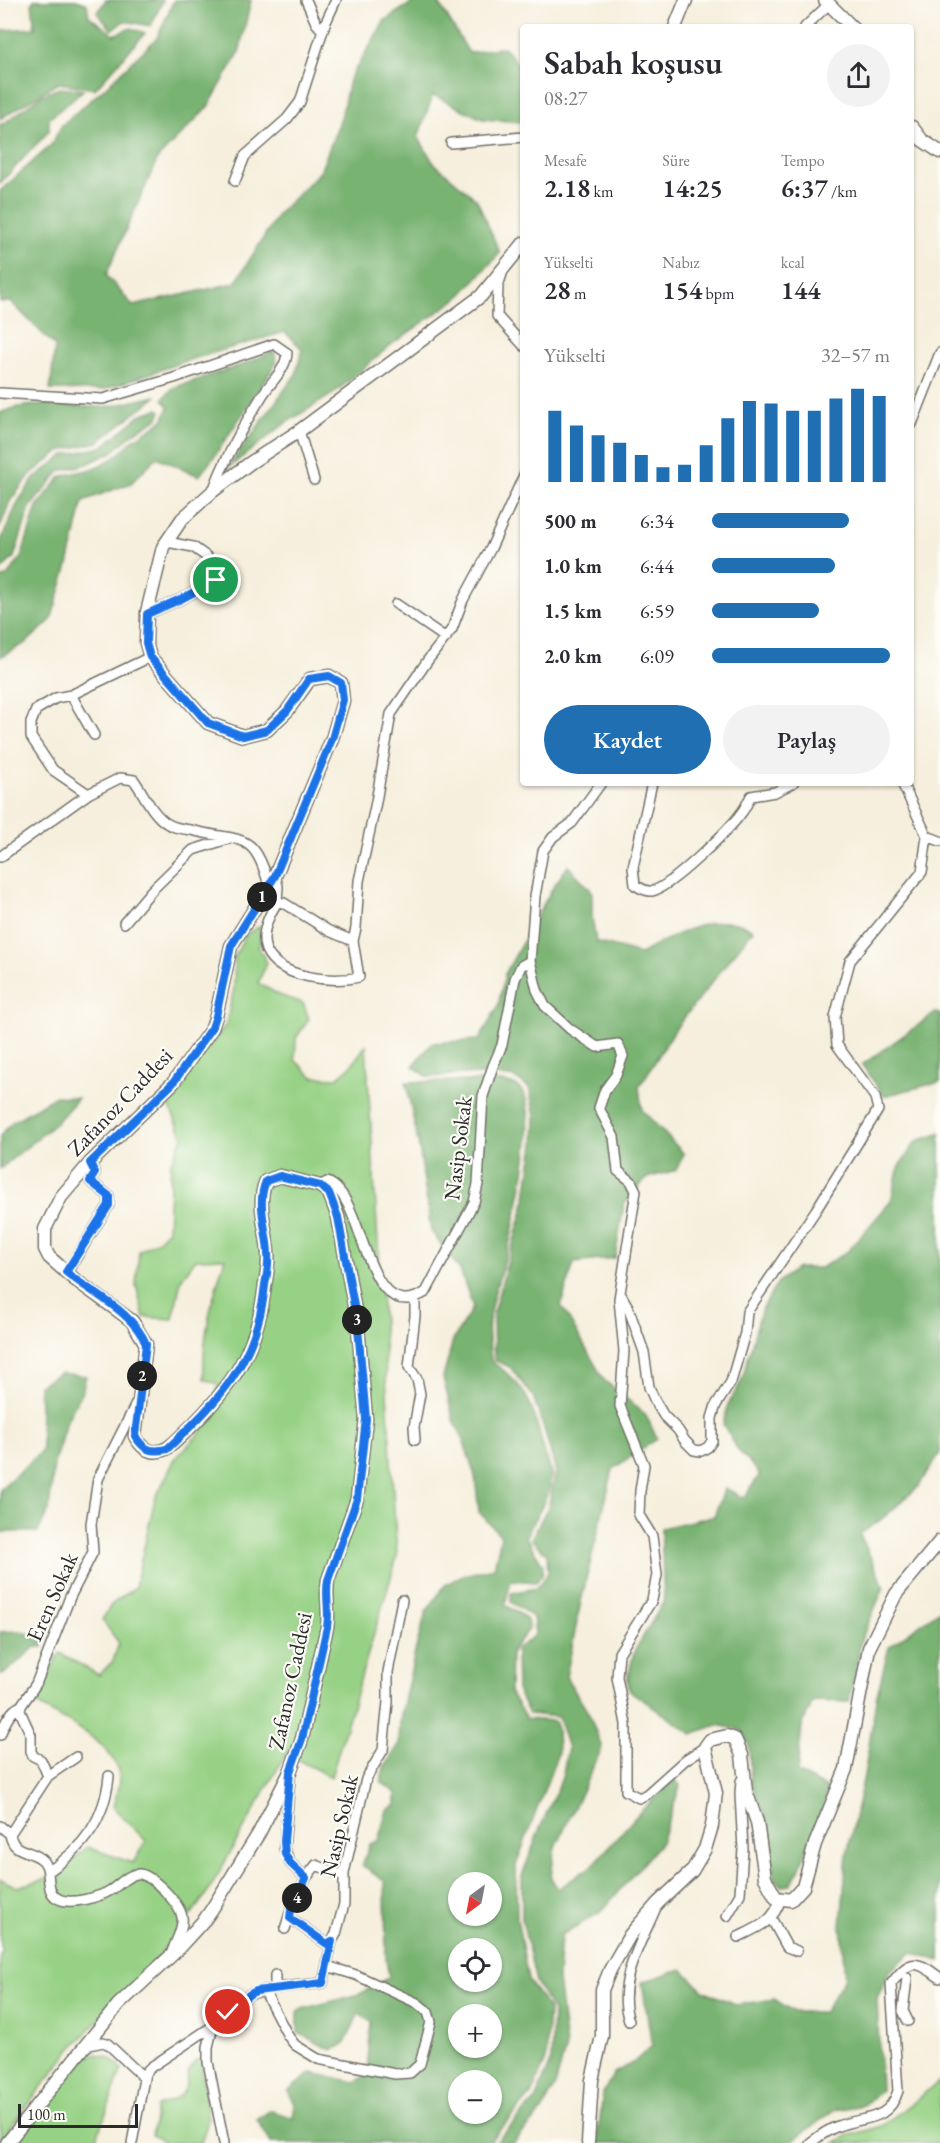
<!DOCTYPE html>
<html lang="tr">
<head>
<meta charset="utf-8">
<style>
	:root { --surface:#fff; --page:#f2f2f3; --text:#2b2b33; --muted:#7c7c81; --accent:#1f6fb2 }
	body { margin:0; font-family:"EB Garamond",serif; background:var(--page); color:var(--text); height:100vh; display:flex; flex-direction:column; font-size:22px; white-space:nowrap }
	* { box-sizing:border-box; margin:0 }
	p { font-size:20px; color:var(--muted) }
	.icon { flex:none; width:33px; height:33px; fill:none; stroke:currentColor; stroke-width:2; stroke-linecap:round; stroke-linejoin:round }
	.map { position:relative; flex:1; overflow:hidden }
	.sheet { position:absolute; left:520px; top:24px; width:394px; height:762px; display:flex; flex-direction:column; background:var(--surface); border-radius:6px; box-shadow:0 2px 4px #0004 }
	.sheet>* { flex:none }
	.needle { width:39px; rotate:212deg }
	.controls { position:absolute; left:448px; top:1872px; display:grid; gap:12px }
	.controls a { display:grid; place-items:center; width:54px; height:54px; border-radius:50%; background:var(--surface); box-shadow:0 2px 4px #0004; font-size:30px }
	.scale { position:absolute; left:18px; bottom:15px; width:120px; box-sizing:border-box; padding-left:6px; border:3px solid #2b2b2b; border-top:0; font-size:16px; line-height:21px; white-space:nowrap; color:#2b2b2b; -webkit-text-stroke:4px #fdfcf7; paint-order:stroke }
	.pin { position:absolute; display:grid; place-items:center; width:51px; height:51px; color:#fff; margin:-26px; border:3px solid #fff; border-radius:50%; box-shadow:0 2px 6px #0007 }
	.km { position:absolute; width:30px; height:30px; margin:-15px; border-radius:50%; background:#222; color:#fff; font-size:16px; line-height:30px; text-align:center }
	.round { display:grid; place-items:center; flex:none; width:63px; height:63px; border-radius:32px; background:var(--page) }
	.summary { display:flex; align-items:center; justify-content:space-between; height:102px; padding:0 24px }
	h1 { font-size:33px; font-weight:600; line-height:45px }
	.stats { display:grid; grid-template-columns:repeat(3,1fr); gap:9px; height:102px; padding:6px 24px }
	.stats div { display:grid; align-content:center }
	.stats b { font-size:26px; font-weight:600 }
	.stats small { font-size:16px; font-weight:400 }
	.stats p { font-size:16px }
	.chart { height:168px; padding:12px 24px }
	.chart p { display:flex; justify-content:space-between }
	.chart svg { width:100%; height:108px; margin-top:6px; stroke:var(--accent); stroke-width:6 }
	.button { display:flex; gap:12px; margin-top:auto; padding:12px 24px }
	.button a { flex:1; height:69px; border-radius:36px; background:var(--accent); color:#fff; font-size:24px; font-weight:600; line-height:69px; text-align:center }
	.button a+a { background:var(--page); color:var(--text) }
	ul { padding:0 24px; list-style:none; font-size:20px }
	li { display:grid; grid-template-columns:96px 72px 1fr; align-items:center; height:45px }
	li i { height:15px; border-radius:8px; background:var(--accent) }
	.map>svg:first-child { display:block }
	.green { fill:#97d185; stroke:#617e58; stroke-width:1.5 }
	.forest { fill:#79b372; stroke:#526f4e; stroke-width:1.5; fill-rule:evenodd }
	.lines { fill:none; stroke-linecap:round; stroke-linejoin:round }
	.minor-casing { stroke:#727069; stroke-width:12 }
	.tertiary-casing { stroke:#727069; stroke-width:15 }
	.minor { stroke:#fff; stroke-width:9 }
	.tertiary { stroke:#fff; stroke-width:12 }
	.route-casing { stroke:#fff; stroke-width:12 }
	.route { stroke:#1a73e8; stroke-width:8 }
	.labels { text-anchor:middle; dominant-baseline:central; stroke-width:4.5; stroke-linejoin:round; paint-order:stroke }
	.street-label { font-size:22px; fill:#2b2b2b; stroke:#fdfcf7 }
</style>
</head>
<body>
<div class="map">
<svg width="940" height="2143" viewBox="0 0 940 2143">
	<rect width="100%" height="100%" fill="#fdfcf7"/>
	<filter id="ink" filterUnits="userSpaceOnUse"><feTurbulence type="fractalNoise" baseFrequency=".0167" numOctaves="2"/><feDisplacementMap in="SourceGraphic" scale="12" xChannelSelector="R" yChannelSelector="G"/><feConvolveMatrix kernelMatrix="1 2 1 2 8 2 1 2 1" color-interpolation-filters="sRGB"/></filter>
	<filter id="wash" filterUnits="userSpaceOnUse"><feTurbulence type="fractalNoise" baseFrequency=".008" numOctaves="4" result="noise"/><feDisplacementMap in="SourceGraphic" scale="24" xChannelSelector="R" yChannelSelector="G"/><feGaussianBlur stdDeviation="1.35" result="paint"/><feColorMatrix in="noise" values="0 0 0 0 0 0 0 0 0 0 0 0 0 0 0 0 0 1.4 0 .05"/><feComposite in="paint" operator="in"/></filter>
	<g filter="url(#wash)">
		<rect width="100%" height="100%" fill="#f6efdd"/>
		<path class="green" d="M260 926 259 948 267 963 258 983 279 995 303 1003 309 1019 296 1038 295 1060 313 1077 337 1078 351 1066 366 1045 397 1557 331 1777 286 1754 208 1892 161 1955 72 2048 0 2140V1954L2 1950 0 1946V1879L17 1887 57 1875 87 1847 133 1863 146 1841 113 1807C115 1798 120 1785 119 1775 112 1739 62 1720 33 1702L60 1653 99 1675 113 1661 119 1643 102 1620 111 1605 135 1587 155 1499 175 1459 214 1418 218 1384 204 1379C202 1333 212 1301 225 1258L196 1259 181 1279 173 1319 144 1317 136 1285 139 1251 157 1241 168 1230 171 1162 183 1137 167 1101 226 1025 234 989 235 956 246 934Z
			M95 2054 111 2058 122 2069 95 2143H17L33 2119 83 2058Z
			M197 2060H201L208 2121 201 2143H165L152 2135 157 2106C168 2103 180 2099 185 2087 191 2073 183 2074 197 2060Z
			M940 2081V2143H835L845 2137 882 2126Z"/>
		<path class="forest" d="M34 0H76L87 4 89 16 114 35 131 28 145 33 95 89 58 83 0 119V33L3 30 35 28 32 3Z
			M106 0H163L151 26 124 21 112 30 97 13Z
			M174 0H251L239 53 208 107 158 158 106 275 133 306 235 283 279 213 320 172 341 118 349 80 385 20 416 0H437L469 53 504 47 523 71V122L482 119 433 95 418 137 433 162 477 200 500 253 458 298 391 345 333 394 287 422 227 469 296 374 302 349 285 332 186 361 103 390H50L55 346 11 302H0V191L51 145 62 125 109 84 157 38Z
			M59 88 83 90 49 119V131L0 183V124H3L41 96Z
			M274 351 277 362 214 457 199 476 157 457 131 483 83 501 68 565 51 620 26 643 0 657V580L7 576 21 558 37 506 62 476 92 469 114 458 133 440 163 420 169 407 163 399 173 388 244 364Z
			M157 396 98 442 60 451 31 474 10 501 0 528V413C32 398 68 408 102 407 120 406 139 399 157 396Z
			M158 409 161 411 158 418 134 433 112 452 87 464 60 471 30 507 14 557 0 571V543L18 502 35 477 65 455 102 447 142 414Z
			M568 866 592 891V917L596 942 640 954C671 937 719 907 753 930L676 1028 639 1087 642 1110 684 1154 676 1170 647 1178 624 1204 615 1258 574 1263 561 1305 604 1380 646 1415 657 1439 613 1469 581 1601 566 1677 589 1714 602 1748 554 1851 551 1878 558 1889 593 1865 639 1813 675 1779 680 1786 661 1842 601 1912 561 1935 558 1979 566 2047 556 2083 542 2112 513 2143H495L535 2100 551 2061 553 2011 536 1982 522 1920V1876L540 1828 562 1778 568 1748 558 1717 529 1714 517 1690 516 1650 535 1635 533 1617 511 1602V1593L536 1588 548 1573 547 1554 531 1539 548 1507 556 1472 545 1432 533 1396 510 1367 494 1360 493 1313 525 1203 534 1144 535 1116 529 1088 513 1077 465 1074 428 1077 413 1066 432 1043 479 1040 498 1006 505 974 552 889Z
			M935 1013 940 1014V1082L884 1096 862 1065Z
			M469 1081C484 1082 512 1078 522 1091 540 1117 516 1217 508 1249 502 1272 491 1296 489 1320 487 1333 490 1348 491 1361 530 1387 532 1407 544 1450 546 1458 552 1469 551 1477 551 1494 533 1521 526 1537L543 1565 542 1575 536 1582 511 1580 505 1605 526 1618 529 1629 511 1652 510 1692 526 1719 554 1721 557 1729 558 1753 516 1865 517 1918 528 1980 549 2009 546 2060 531 2095 488 2143H271L257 2120 270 2110 293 2118 295 2104 288 2091 311 2073 355 2082 367 2074 371 2022 359 2013 344 2045 331 2050 298 2033V2010L360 1994 389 1977 386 1959 385 1881 362 1866 370 1844 378 1841 387 1810 396 1805V1793L381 1782 384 1767 399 1745 400 1720 416 1648 426 1612 445 1585 463 1575 494 1568 501 1536 479 1512 475 1476 464 1442 453 1418 443 1378 453 1340 473 1307 460 1270 431 1231 420 1153 406 1082ZM459 1882H492V1916H459ZM459 1948H492V1982H459ZM459 2014H492V2048H459ZM459 2080H492V2114H459Z
			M56 1096 78 1098 56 1123 0 1169V1136L12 1122Z
			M940 1132V1453L918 1487 882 1519 860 1534 884 1587 861 1640 849 1702 813 1701 802 1726 797 1773 827 1788 825 1802 799 1870 790 1885 781 1886 774 1878 764 1813 751 1782 749 1746 741 1730 717 1725 692 1734 629 1690 628 1677 634 1652 664 1601 661 1528 714 1516 725 1488 744 1498 760 1474 738 1450 723 1424 728 1405 742 1380 761 1311 778 1282 798 1268H821L848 1251 891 1201 899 1166 917 1141 936 1135Z
			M60 1373 86 1376 82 1392 66 1422 54 1464 49 1510 38 1532H0V1489L42 1451 39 1385Z
			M940 1610V1961L912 1952 891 1970 877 1998 881 2090 864 2105 835 2110 789 2143H597L603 2093 614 2073 634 2062 652 2046 642 1982 682 1969 703 1990 737 2005 774 1999 794 2012H824L845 1978 841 1926 847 1854 865 1771 876 1699 889 1647Z
			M20 1631 43 1639V1647H35L4 1674 0 1675V1632Z"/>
	</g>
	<g filter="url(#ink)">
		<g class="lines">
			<defs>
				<path id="minor" d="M306 0 316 23 323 31
					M805 27 829 4
					M451 143 524 137
					M235 181 245 156 287 119 300 102 325 24 336 0
					M502 274 498 286 497 316 524 346
					M0 393 103 399 174 378 274 344 287 353C286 370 271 381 262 396 243 426 225 458 213 491
					M912 424 940 353
					M299 431 314 480
					M167 542 193 547 207 557
					M396 604 446 638
					M147 614 183 598 216 580 228 576 234 580
					M71 695 94 735
					M652 783 633 867 635 885C640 888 647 892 652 891 670 888 731 828 742 812 746 807 748 801 751 796L775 792 793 783
					M902 783 927 836 940 841
					M88 794 120 778 134 780C144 794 153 816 168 824 174 828 183 829 191 830 239 843 254 828 269 886
					M0 857 88 794 53 770 31 737V723L36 710 56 698 71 695 150 657
					M275 876 278 886 277 902 284 903 329 931 353 941 359 977C334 983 279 979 266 950 260 935 269 915 277 902
					M124 923 152 890 193 850 228 839
					M353 941 356 928 359 881 376 802 391 714 428 660 452 629 463 600 491 548 524 475
					M530 961 537 990 545 1006 570 1029 597 1047 618 1044 623 1056 616 1075 605 1090 599 1108 614 1137 618 1171 631 1181 636 1191 619 1299 624 1351 620 1406 644 1465 640 1491 639 1515 652 1536 657 1575 652 1600 619 1653 617 1677 626 1724V1791L639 1798 647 1794 685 1760 705 1747
					M320 1186 327 1182C367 1195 363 1331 426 1292L474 1202 478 1184 483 1096 493 1066 502 1045 515 979 521 966 530 961 535 896 543 851 553 837 572 823 601 783
					M67 1272 109 1205V1196L90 1181 95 1173 90 1163
					M620 1293 628 1307 644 1352 649 1387 655 1401 664 1416 678 1430 685 1441 694 1450 701 1451 708 1447 712 1441V1418L716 1405 731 1382 745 1333 747 1312 816 1210 878 1110 875 1097 837 1045 835 1017 850 961 922 872 927 836
					M415 1298V1316L409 1367 417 1379 420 1394 414 1427 415 1440
					M137 1402 98 1479 91 1524 93 1552 70 1597 36 1684 21 1706 20 1711 31 1735V1751L33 1756 41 1760 48 1776 10 1834C13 1853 27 1849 40 1858 54 1866 43 1890 57 1898 69 1906 100 1897 111 1890 118 1886 128 1874 138 1874 151 1873 180 1904 182 1917 184 1928 175 1942 172 1952
					M0 1735C4 1725 10 1710 21 1706
					M48 1776 76 1757
					M0 1826 10 1834
					M48 1872C83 1848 105 1820 109 1776
					M306 1878 316 1865 344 1876
					M727 1916 740 1894 743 1849 740 1794 741 1781
					M290 1918 327 1944 332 1941 336 1934 344 1904V1873L366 1779 383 1750 388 1702V1672L402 1600
					M771 1918 787 1947 797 1951
					M285 1929 291 1910 306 1878 290 1863 284 1848 290 1778
					M738 1937C759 1927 774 1922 781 1898
					M907 1978 903 2011 908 2021
					M275 1988 323 1983 332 1941
					M264 1990 288 2036 295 2045 318 2059 395 2074 410 2073 420 2064 431 2022 428 2012 417 2003 356 1975 327 1966
					M228 2012 239 2025
					M629 2021C616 1983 640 1945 655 1910
					M85 2046 103 2042 108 2044 143 2077
					M132 2143 145 2073 151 2067 213 2026
					M224 2143 208 2062V2047L213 2026 250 1994 275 1988V1975
					M810 2143C818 2137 827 2130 838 2126 863 2116 888 2123 898 2091L891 1984C910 1959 916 1959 940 1978"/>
				<path id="tertiary" d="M825 0 852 27
					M675 27 686 0
					M912 127 922 140 940 152
					M7 2143 118 2005 174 1953 205 1919 212 1909 259 1833 290 1772 302 1739 327 1627C330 1611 325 1596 328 1580L357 1499 366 1419 358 1327 338 1217 329 1193 320 1186 280 1176 266 1181C256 1204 267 1229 268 1253 269 1263 267 1274 265 1285 257 1357 226 1394 175 1442 159 1457 145 1454 135 1436L146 1344 132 1321 74 1279 49 1257 45 1249V1229L61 1197 90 1163 173 1083 212 1028 216 1016 231 946 275 876 332 739 343 701 341 683 329 676 310 679 287 711 267 730 243 736 208 723 150 657 146 643 147 612 163 547 182 519 213 491 250 463 299 431 481 296 524 243
					M588 2143 592 2080 602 2036V1990L610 1970 630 1935 658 1903 692 1871 705 1849 712 1826 716 1793 705 1747 710 1740 727 1736 735 1739 742 1755 746 1791 757 1822 765 1878 776 1898 791 1900 803 1887 815 1844 846 1769 869 1648 896 1594 940 1541"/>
			</defs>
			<use href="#minor" class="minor-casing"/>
			<use href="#tertiary" class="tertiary-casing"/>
			<use href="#minor" class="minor"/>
			<use href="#tertiary" class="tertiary"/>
		</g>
	</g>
	<g class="lines" filter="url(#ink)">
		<defs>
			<path id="route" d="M216 580 183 598 147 614 146 643 150 657 208 723 243 736 267 730 287 711 309 679 329 676 341 683 343 700 332 739 275 876 231 946 216 1016 212 1028 173 1083 90 1163 95 1173 90 1181 109 1196V1205L66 1272C92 1294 133 1311 146 1344L135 1436C144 1450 151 1453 167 1449 221 1398 257 1362 265 1285 267 1275 269 1264 268 1253 267 1229 256 1204 266 1181L280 1176 320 1186 329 1193 338 1217 358 1328 366 1419 357 1499 328 1580C325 1596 330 1611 327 1627L302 1739 290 1772 284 1841 285 1854 290 1863 306 1878 291 1910 290 1918 327 1944 332 1941 323 1983 256 1991 250 1994 228 2012"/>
		</defs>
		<use href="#route" class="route-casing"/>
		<use href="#route" class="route"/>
	</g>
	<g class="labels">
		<g class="street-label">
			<text transform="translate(120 1102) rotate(-46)">Zafanoz Caddesi</text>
			<text transform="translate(458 1148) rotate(-83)">Nasip Sokak</text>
			<text transform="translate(52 1597) rotate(-66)">Eren Sokak</text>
			<text transform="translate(290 1681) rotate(-78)">Zafanoz Caddesi</text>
			<text transform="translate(339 1826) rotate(-77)">Nasip Sokak</text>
		</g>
	</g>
</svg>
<div class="controls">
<a><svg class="needle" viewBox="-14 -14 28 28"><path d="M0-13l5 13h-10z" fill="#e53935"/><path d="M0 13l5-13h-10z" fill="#7c7c81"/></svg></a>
<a><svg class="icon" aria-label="locate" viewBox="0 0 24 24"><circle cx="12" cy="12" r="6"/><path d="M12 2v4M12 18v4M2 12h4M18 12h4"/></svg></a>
<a>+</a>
<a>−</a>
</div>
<div class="scale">100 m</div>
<div class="pin" style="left:216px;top:580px;background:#1e9e55"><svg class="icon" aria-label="arrive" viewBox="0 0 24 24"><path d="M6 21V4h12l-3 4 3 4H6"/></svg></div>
<div class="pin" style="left:228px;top:2012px;background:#d93025"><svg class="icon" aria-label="check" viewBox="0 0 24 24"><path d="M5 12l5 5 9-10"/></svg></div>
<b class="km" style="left:262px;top:897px">1</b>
<b class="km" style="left:142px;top:1376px">2</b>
<b class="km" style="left:357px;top:1320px">3</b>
<b class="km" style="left:297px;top:1898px">4</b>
<section class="sheet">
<div class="summary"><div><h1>Sabah koşusu</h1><p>08:27</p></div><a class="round"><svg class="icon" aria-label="share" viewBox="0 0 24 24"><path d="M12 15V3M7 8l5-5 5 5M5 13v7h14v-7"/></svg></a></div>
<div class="stats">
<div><p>Mesafe</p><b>2.18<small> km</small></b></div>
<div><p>Süre</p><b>14:25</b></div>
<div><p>Tempo</p><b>6:37<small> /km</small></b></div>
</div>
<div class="stats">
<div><p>Yükselti</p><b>28<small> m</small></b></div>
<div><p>Nabız</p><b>154<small> bpm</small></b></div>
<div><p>kcal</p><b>144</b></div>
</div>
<div class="chart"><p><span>Yükselti</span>32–57 m</p>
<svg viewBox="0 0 160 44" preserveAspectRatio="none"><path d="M5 44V15M15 44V21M25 44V25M35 44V28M45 44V33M55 44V38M65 44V37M75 44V29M85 44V18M95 44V11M105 44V12M115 44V15M125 44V15M135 44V10M145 44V6M155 44V9"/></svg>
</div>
<ul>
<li><b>500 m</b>6:34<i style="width:77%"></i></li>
<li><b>1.0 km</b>6:44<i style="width:69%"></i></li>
<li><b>1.5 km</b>6:59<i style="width:60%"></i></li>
<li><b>2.0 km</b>6:09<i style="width:100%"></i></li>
</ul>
<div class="button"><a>Kaydet</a><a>Paylaş</a></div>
</section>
</div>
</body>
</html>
